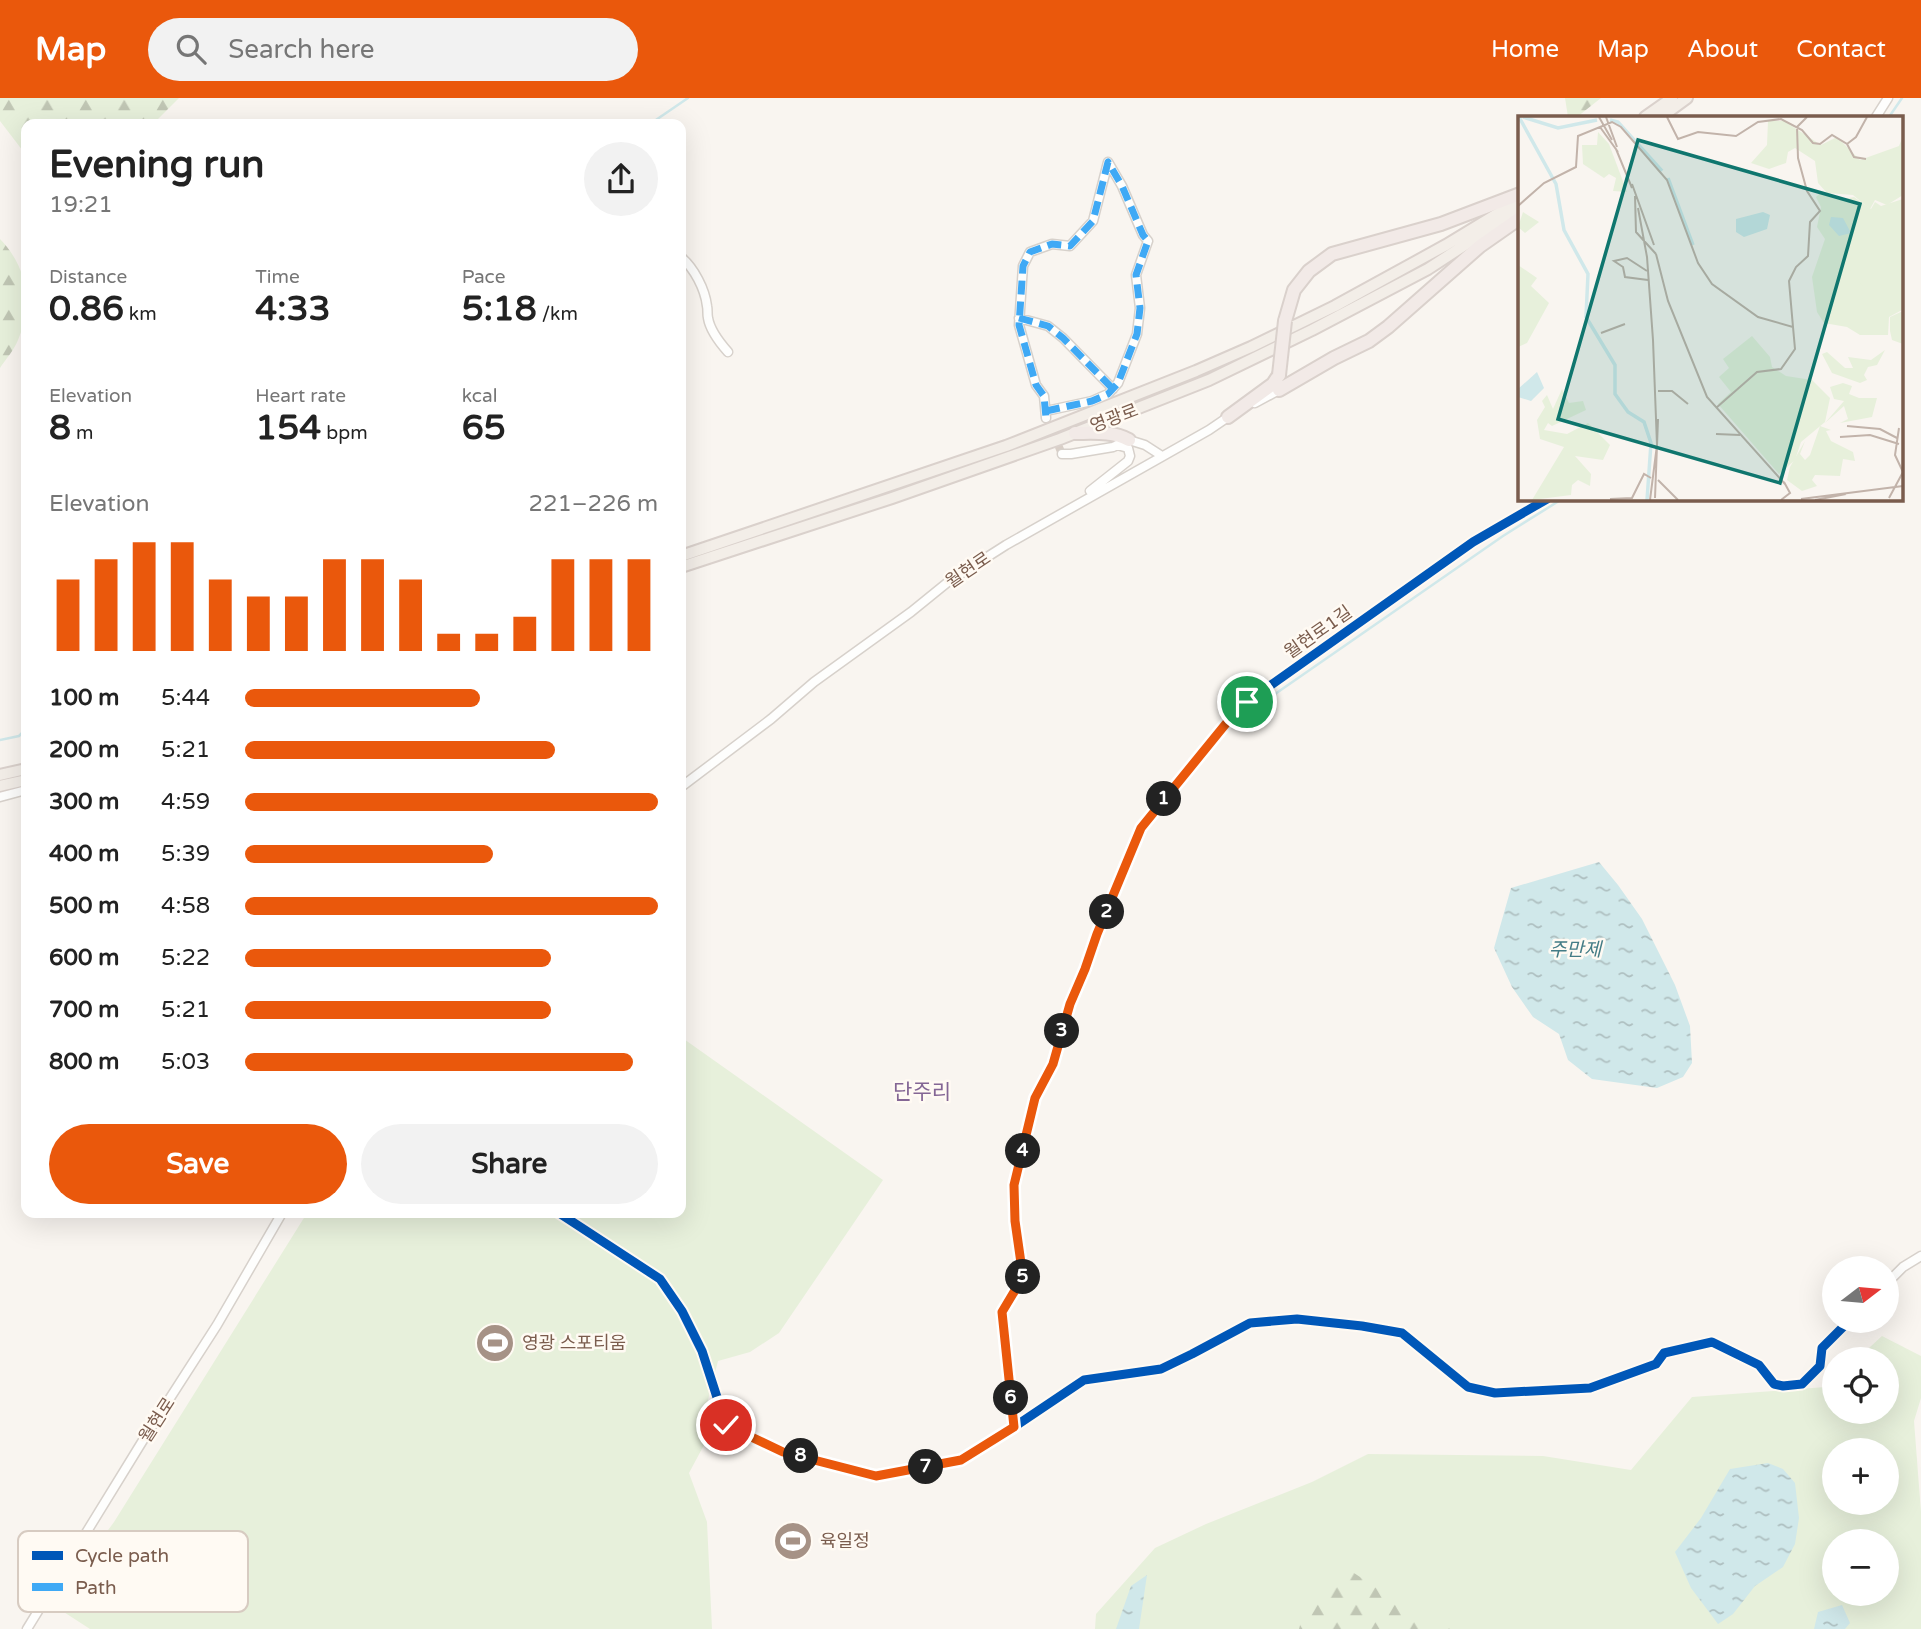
<!DOCTYPE html>
<html lang="en">
<head>
<meta charset="utf-8">
<style>
	:root { --surface:#fff; --page:#f2f2f2; --text:#222; --muted:#767676; --accent:#ea580c }
	body { margin:0; font-family:"Varela Round","Noto Sans KR",sans-serif; background:var(--page); color:var(--text); height:100vh; display:flex; flex-direction:column; font-size:26px; white-space:nowrap }
	* { box-sizing:border-box; margin:0 }
	p { font-size:23px; color:var(--muted) }
	.icon { flex:none; width:38px; height:38px; fill:none; stroke:currentColor; stroke-width:2; stroke-linecap:round; stroke-linejoin:round }
	.map { position:relative; flex:1; overflow:hidden }
	.drawer { position:absolute; left:21px; top:21px; width:665px; height:1099px; display:flex; flex-direction:column; background:var(--surface); border-radius:14px; box-shadow:0 7px 28px #0002 }
	.drawer>* { flex:none }
	.needle { width:46px; rotate:74deg }
	.controls { position:absolute; left:1822px; top:1158px; display:grid; gap:14px }
	.controls a { display:grid; place-items:center; width:77px; height:77px; border-radius:50%; background:var(--surface); box-shadow:0 7px 28px #0002; font-size:35px }
	.pin { position:absolute; display:grid; place-items:center; width:60px; height:60px; color:#fff; margin:-30px; border:4px solid #fff; border-radius:50%; box-shadow:0 2px 7px #0007 }
	.km { position:absolute; width:35px; height:35px; margin:-18px; border-radius:50%; background:#222; color:#fff; font-size:19px; line-height:35px; text-align:center }
	.round { display:grid; place-items:center; flex:none; width:74px; height:74px; border-radius:37px; background:var(--page) }
	.summary { display:flex; align-items:center; justify-content:space-between; height:119px; padding:0 28px }
	h1 { font-size:38px; font-weight:700; line-height:52px }
	.metrics { display:grid; grid-template-columns:repeat(3,1fr); gap:10px; height:119px; padding:7px 28px }
	.metrics div { display:grid; align-content:center }
	.metrics b { font-size:35px; font-weight:700 }
	.metrics small { font-size:19px; font-weight:400 }
	.metrics p { font-size:19px }
	.chart { height:196px; padding:14px 28px }
	.chart p { display:flex; justify-content:space-between }
	.chart svg { width:100%; height:126px; margin-top:7px; stroke:var(--accent); stroke-width:6 }
	.action { display:flex; gap:14px; margin-top:auto; padding:14px 28px }
	.action a { flex:1; height:80px; border-radius:42px; background:var(--accent); color:#fff; font-size:28px; font-weight:700; line-height:80px; text-align:center }
	.action a+a { background:var(--page); color:var(--text) }
	ul { padding:0 28px; list-style:none; font-size:23px }
	li { display:grid; grid-template-columns:112px 84px 1fr; align-items:center; height:52px }
	li i { height:18px; border-radius:9px; background:var(--accent) }
	header { display:flex; align-items:center; gap:42px; box-sizing:border-box; height:98px; padding:0 35px; background:var(--accent); color:#fff }
	header strong { font-size:33px }
	nav { display:flex; gap:38px; margin-inline-start:auto; font-size:24px }
	.search { width:490px; height:63px; background:var(--page); display:flex; align-items:center; gap:18px; box-sizing:border-box; padding:0 24px; border-radius:38px; color:var(--muted); font-size:26px }
	.map>svg:first-child { display:block }
	.green { fill:#e7f0db; fill-rule:evenodd }
	.forest { fill:url(#forest-firs) }
	.water { fill:url(#water-ripples) }
	.lines { fill:none; stroke-linecap:round; stroke-linejoin:round }
	.stream { stroke:#d0e8ea; stroke-width:2.5 }
	.minor-tunnel { stroke:#d9cfc7; stroke-width:8; stroke-dasharray:8 4; stroke-linecap:butt }
	.minor-casing { stroke:#d7d1cb; stroke-width:11 }
	.major-casing { stroke:#dad1cc; stroke-width:14 }
	.highway-casing { stroke:#dad1cc; stroke-width:16 }
	.minor { stroke:#fefefd; stroke-width:8 }
	.major { stroke:#f3eee8; stroke-width:10 }
	.highway { stroke:#f2eae7; stroke-width:12 }
	.highway-bridge-casing { stroke:#dad1cc; stroke-width:16; stroke-linecap:butt }
	.highway-bridge { stroke:#f2eae7; stroke-width:12 }
	.quiet { stroke:#3fa9f5; stroke-width:7; stroke-dasharray:14 7; stroke-linecap:butt }
	.cycleway-casing { stroke:#fffaf3; stroke-width:13 }
	.cycleway { stroke:#0057b8; stroke-width:9 }
	.route-casing { stroke:#fff; stroke-width:14 }
	.route { stroke:#ea580c; stroke-width:9 }
	.labels { text-anchor:middle; dominant-baseline:central; stroke-width:5; stroke-linejoin:round; paint-order:stroke }
	.street-label { font-size:18px; fill:#7a5c4d; stroke:#fffaf3 }
	.poi-label { font-size:18px; fill:#7a5c4d; stroke:#fffaf3; text-anchor:start }
	.water-label { font-size:19px; font-style:italic; fill:#437c86; stroke:#fffaf3 }
	.quarter-label { font-size:21px; fill:#846695; stroke:#fffaf3 }
	.inset-river { fill:none; stroke:#d0e8ea; stroke-width:3.5 }
	.inset-road { fill:none; stroke:#c2b3aa; stroke-width:2 }
	.view { fill:#0f766e; fill-opacity:0.15; stroke:#0f766e; stroke-width:3.5 }
	.inset-edge { fill:none; stroke:#7a5c4d; stroke-width:3.5 }
	.key { fill:#fffaf3; stroke:#d7cbc1; stroke-width:2 }
	.key-label { font-size:19px; fill:#7a5c4d }
</style>
</head>
<body>
<header>
<strong>Map</strong>
<div class="search"><svg class="icon" aria-label="search" viewBox="0 0 24 24"><circle cx="10" cy="10" r="6"/><path d="M15 15l6 6"/></svg>Search here</div>
<nav><a>Home</a><a>Map</a><a>About</a><a>Contact</a></nav>
</header>
<div class="map">
<svg width="1921" height="1531" viewBox="0 0 1921 1531">
	<defs>
		<pattern id="forest-firs" width="22" height="20" patternUnits="userSpaceOnUse" patternTransform="scale(1.75)"><rect width="22" height="20" fill="#e7f0db"/><path d="M5 1l3.5 6h-7zM16 11l3.5 6h-7z" fill="#c0c6b4"/></pattern>
		<pattern id="water-ripples" width="26" height="14" patternUnits="userSpaceOnUse" patternTransform="scale(1.75)"><rect width="26" height="14" fill="#d0e8ea"/><path d="M2 4q2-2 4 0t4 0M15 11q2-2 4 0t4 0" fill="none" stroke="#aebfc0"/></pattern>
	</defs>
	<rect width="100%" height="100%" fill="#f9f5f0"/>
	<path class="green" d="M681 939 883 1082 779 1235 750 1254 718 1263 708 1302 704 1347 689 1375 707 1424 712 1531H90L53 1507 114 1424 307 1115H681Z
		M1882 1238 1921 1258V1300L1914 1323 1921 1414V1531H1095L1096 1516 1155 1450 1206 1426 1312 1384 1368 1356 1543 1358 1631 1372 1692 1299 1826 1289 1834 1282V1314H1886V1262H1856ZM1834 1353H1886V1405H1834ZM1834 1444H1886V1496H1834Z"/>
	<path class="forest" d="M0 0H179L153 26H26V57L0 23Z
		M1565 0H1601L1577 19H1568Z
		M0 141C27 169 34 206 18 242 14 252 6 261 0 270Z
		M1345 1469 1387 1497 1450 1531H1299L1307 1501Z"/>
	<path class="water" d="M1599 764 1618 787 1642 821 1675 887 1690 928 1692 965 1683 979 1657 990 1592 981 1568 962 1559 936 1533 919 1512 889 1494 850 1511 790Z
		M1768 1365 1783 1371 1795 1385 1799 1420 1795 1446 1783 1469 1755 1488 1733 1516 1718 1526 1691 1490 1675 1454 1701 1420 1730 1371Z
		M1147 1477 1139 1531H1116L1131 1488Z
		M1842 1507 1850 1525 1845 1531H1814L1818 1514Z"/>
	<g class="lines">
		<path class="stream" d="M1889 19 1902 0
			M650 26 688 0
			M1252 612 1503 438 1562 401
			M0 642 19 638 26 631"/>
		<path class="minor-tunnel" d="M1049 326 1062 356"/>
		<defs>
			<path id="minor" d="M1876 19 1888 0
				M681 159C694 170 705 191 707 208 708 212 707 216 708 220 710 232 720 245 728 254
				M1019 220 1048 228 1063 240 1113 291
				M1255 305 1279 292
				M1046 313 1092 303 1108 296 1118 285 1137 236 1140 210 1136 177 1148 143 1143 137 1122 88 1108 64 1093 123 1070 148 1052 146 1030 154 1023 168 1019 227 1036 287 1044 298 1046 320
				M1062 356H1071L1113 349 1129 342 1145 347 1162 358
				M1090 393 1128 363 1130 358 1128 350 1117 347
				M681 689 771 621 814 584 911 514 948 484 1006 447 1209 332 1231 317
				M0 699 26 692
				M559 1115 660 1181 682 1213 702 1253 726 1327 783 1354 876 1378 961 1362 1014 1329 1002 1214 1023 1179 1015 1123 1014 1087 1035 1000 1053 966 1070 906 1085 871 1096 836 1141 730 1233 617 1247 604 1473 444 1547 401
				M1886 1186 1903 1169 1921 1158
				M1014 1329 1084 1282 1161 1271 1192 1256 1250 1225 1297 1221 1362 1228 1402 1235 1468 1289 1495 1295 1590 1290 1656 1266 1664 1255 1712 1244 1759 1267 1774 1286 1783 1288 1802 1286 1820 1268 1822 1250 1849 1223
				M27 1531 145 1339 217 1227 282 1115"/>
			<path id="major" d="M1645 19 1672 0
				M1661 19 1687 0
				M681 458 1006 348 1196 273 1251 249 1335 208 1446 147 1520 102
				M681 469 892 400 1060 341 1209 282 1312 232 1428 171 1520 111
				M0 677 26 671
				M0 688 26 682"/>
			<path id="highway" d="M1285 223 1294 192 1309 173 1332 156 1441 126 1520 96
				M1279 292 1334 260 1369 243 1388 229 1480 148 1520 120
				M1228 319 1273 286 1279 277
				M1075 335C1093 335 1113 333 1129 342"/>
		</defs>
		<use href="#minor" class="minor-casing"/>
		<use href="#major" class="major-casing"/>
		<use href="#highway" class="highway-casing"/>
		<use href="#minor" class="minor"/>
		<use href="#major" class="major"/>
		<use href="#highway" class="highway"/>
		<defs>
			<path id="highway-bridge" d="M1279 277 1285 223"/>
		</defs>
		<use href="#highway-bridge" class="highway-bridge-casing"/>
		<use href="#highway-bridge" class="highway-bridge"/>
		<path class="quiet" d="M1019 220 1048 228 1063 240 1113 291
			M1046 313 1092 303 1108 296 1118 285 1137 236 1140 210 1136 177 1148 143 1143 137 1122 88 1108 64 1093 123 1070 148 1052 146 1030 154 1023 168 1019 227 1036 287 1044 298 1046 320"/>
		<defs>
			<path id="cycleway" d="M559 1115 660 1181 682 1213 702 1253 726 1327 783 1354 876 1378 961 1362 1014 1329 1002 1214 1023 1179 1015 1123 1014 1087 1035 1000 1053 966 1070 906 1085 871 1096 836 1141 730 1233 617 1247 604 1473 444 1547 401
				M1014 1329 1084 1282 1161 1271 1192 1256 1250 1225 1297 1221 1362 1228 1402 1235 1468 1289 1495 1295 1590 1290 1656 1266 1664 1255 1712 1244 1759 1267 1774 1286 1783 1288 1802 1286 1820 1268 1822 1250 1849 1223"/>
		</defs>
		<use href="#cycleway" class="cycleway-casing"/>
		<use href="#cycleway" class="cycleway"/>
	</g>
	<g class="lines">
		<defs>
			<path id="route" d="M726 1327 783 1354 876 1378 961 1362 1014 1329 1002 1214 1023 1179 1015 1123 1014 1087 1035 1000 1053 966 1070 906 1085 871 1097 836 1141 730 1233 617 1247 604"/>
		</defs>
		<use href="#route" class="route-casing"/>
		<use href="#route" class="route"/>
	</g>
	<defs>
		<symbol id="stadium-disc" viewBox="-11 -11 22 22"><circle r="9.5" fill="#a69286" stroke="#fffaf3"/><path d="M0-5a6.5 5 0 1 0 0 10a6.5 5 0 1 0 0-10ZM-3.5-1.8h7v3.6h-7Z" fill="#fff"/></symbol>
	</defs>
	<g fill-rule="evenodd">
		<use href="#stadium-disc" x="473" y="1223" width="44" height="44"/>
		<use href="#stadium-disc" x="771" y="1421" width="44" height="44"/>
	</g>
	<g class="labels">
		<g class="street-label">
			<text transform="translate(1114 320) rotate(-21)">영광로</text>
			<text transform="translate(968 472) rotate(-34)">월현로</text>
			<text transform="translate(1318 534) rotate(-35)">월현로1길</text>
			<text transform="translate(157 1322) rotate(-57)">월현로</text>
		</g>
		<g class="poi-label">
			<text x="522" y="1245">영광 스포티움</text>
			<text x="820" y="1443">육일정</text>
		</g>
		<g class="water-label">
			<text x="1575" y="852">주만제</text>
		</g>
		<g class="quarter-label">
			<text x="922" y="994">단주리</text>
		</g>
	</g>
	<g transform="translate(1518 18)">
		<rect width="385" height="385" fill="#f9f5f0"/>
		<path d="M304 75 325 83 336 81 353 93 357 86 363 90 385 83 384 194 371 201 370 219H342L329 211 306 207 299 196 294 161 307 123 299 111 303 91 298 81ZM234 220 252 241 254 251 268 260 294 264 312 282 307 306 283 326 277 344 261 358 200 288 213 276 201 261 211 252 205 243Z" fill="#e7f0db"/>
		<path d="M250 5H266L303 29 319 21 342 44 381 30 385 20V79L369 89 357 84 352 93 335 79 309 77 300 67 297 45 277 32 270 36 268 47 251 53 233 47 249 29ZM80 16 91 28 109 76 95 75 98 62 91 58 86 62 65 48 64 29H79ZM5 96 21 106 7 117 0 111ZM0 149 19 162 13 170 31 187 9 227 0 231ZM329 151 346 171 343 180 354 196 312 176 309 169ZM385 195V228L374 224 372 215V201ZM367 234 359 249 350 251 346 259 349 264 342 267 314 257 304 238 309 236 327 252H335L330 241 353 244ZM325 267 334 270 331 278 341 282H359L354 301 322 307 330 303 326 290 307 307 326 285 316 283 312 271ZM44 273 51 287 65 285 68 294 34 310 30 307 26 314 49 318 70 307 92 329 85 344 57 340 73 358 72 370 60 364 54 369 53 379 14 384 46 331 22 323 19 304 27 291 24 285 29 279 35 293ZM302 310 313 314 308 315 313 325 335 336 337 345 325 343 322 360 297 359 294 364 299 370 284 375 269 364 272 351 287 325 282 338 287 344 292 339Z" fill="#e7f0db"/>
		<path d="M245 96 252 99 249 113 226 121 218 116V103ZM313 101 325 102 333 117 321 120 311 109ZM19 256 26 272 13 285 0 281V273Z" fill="#d0e8ea"/>
		<path class="inset-river" d="M1 1 38 68 46 114 70 158 68 201 97 249V278L110 296 126 306 133 327 129 384M5 1 40 12 79 4M92 4 100 6 144 55M150 62 175 129"/>
		<path class="inset-road" d="M81 1 94 24M88 1 99 31M149 1 160 23 180 16 218 20 240 6 263 3 284 14 295 27 302 28 314 19 329 28 336 41 348 43M82 11 100 36M329 28 338 21 349 1M98 33 114 72M114 68 136 129M117 80 118 116 138 138M0 90 26 67 58 51 60 20 94 6 103 11 149 64 180 147 194 168 240 201 275 211 277 233 263 253 239 256 198 292M120 92 129 141 135 224 139 329 132 384M138 138 150 185 189 281 267 368M129 155 109 142 96 145 105 151 107 161 130 164M275 211 271 165 278 151 290 140 292 106 302 95 289 75 280 42 279 11 289 1M83 217 107 208M140 275H154L170 288M329 310 362 313 379 322M198 318 222 319M322 321 352 319 381 328M140 364 160 384M137 382 140 303M371 382 385 356 377 339 381 312M92 383 114 382 126 358 133 362M283 383 385 370M263 384 272 377 266 366M297 384 328 378"/>
		<path class="view" d="M120 24 342 88 262 367 40 303Z"/>
		<rect width="385" height="385" class="inset-edge"/>
	</g>
	<rect x="18" y="1433" width="230" height="81" rx="10" class="key"/>
	<rect x="32" y="1453" width="31" height="9" fill="#0057b8"/>
	<rect x="32" y="1485" width="31" height="8" fill="#3fa9f5"/>
	<g class="key-label">
		<text x="75" y="1464">Cycle path</text>
		<text x="75" y="1496">Path</text>
	</g>
</svg>
<div class="controls">
<a><svg class="needle" viewBox="-14 -14 28 28"><path d="M0-13l5 13h-10z" fill="#e53935"/><path d="M0 13l5-13h-10z" fill="#767676"/></svg></a>
<a><svg class="icon" aria-label="locate" viewBox="0 0 24 24"><circle cx="12" cy="12" r="6"/><path d="M12 2v4M12 18v4M2 12h4M18 12h4"/></svg></a>
<a>+</a>
<a>−</a>
</div>
<div class="pin" style="left:1247px;top:604px;background:#1e9e55"><svg class="icon" aria-label="arrive" viewBox="0 0 24 24"><path d="M6 21V4h12l-3 4 3 4H6"/></svg></div>
<div class="pin" style="left:726px;top:1327px;background:#d93025"><svg class="icon" aria-label="check" viewBox="0 0 24 24"><path d="M5 12l5 5 9-10"/></svg></div>
<b class="km" style="left:1164px;top:701px">1</b>
<b class="km" style="left:1107px;top:814px">2</b>
<b class="km" style="left:1062px;top:933px">3</b>
<b class="km" style="left:1023px;top:1053px">4</b>
<b class="km" style="left:1023px;top:1179px">5</b>
<b class="km" style="left:1011px;top:1300px">6</b>
<b class="km" style="left:926px;top:1369px">7</b>
<b class="km" style="left:801px;top:1358px">8</b>
<section class="drawer">
<div class="summary"><div><h1>Evening run</h1><p>19:21</p></div><a class="round"><svg class="icon" aria-label="share" viewBox="0 0 24 24"><path d="M12 15V3M7 8l5-5 5 5M5 13v7h14v-7"/></svg></a></div>
<div class="metrics">
<div><p>Distance</p><b>0.86<small> km</small></b></div>
<div><p>Time</p><b>4:33</b></div>
<div><p>Pace</p><b>5:18<small> /km</small></b></div>
</div>
<div class="metrics">
<div><p>Elevation</p><b>8<small> m</small></b></div>
<div><p>Heart rate</p><b>154<small> bpm</small></b></div>
<div><p>kcal</p><b>65</b></div>
</div>
<div class="chart"><p><span>Elevation</span>221–226 m</p>
<svg viewBox="0 0 160 44" preserveAspectRatio="none"><path d="M5 44V19M15 44V12M25 44V6M35 44V6M45 44V19M55 44V25M65 44V25M75 44V12M85 44V12M95 44V19M105 44V38M115 44V38M125 44V32M135 44V12M145 44V12M155 44V12"/></svg>
</div>
<ul>
<li><b>100 m</b>5:44<i style="width:57%"></i></li>
<li><b>200 m</b>5:21<i style="width:75%"></i></li>
<li><b>300 m</b>4:59<i style="width:100%"></i></li>
<li><b>400 m</b>5:39<i style="width:60%"></i></li>
<li><b>500 m</b>4:58<i style="width:100%"></i></li>
<li><b>600 m</b>5:22<i style="width:74%"></i></li>
<li><b>700 m</b>5:21<i style="width:74%"></i></li>
<li><b>800 m</b>5:03<i style="width:94%"></i></li>
</ul>
<div class="action"><a>Save</a><a>Share</a></div>
</section>
</div>
</body>
</html>
